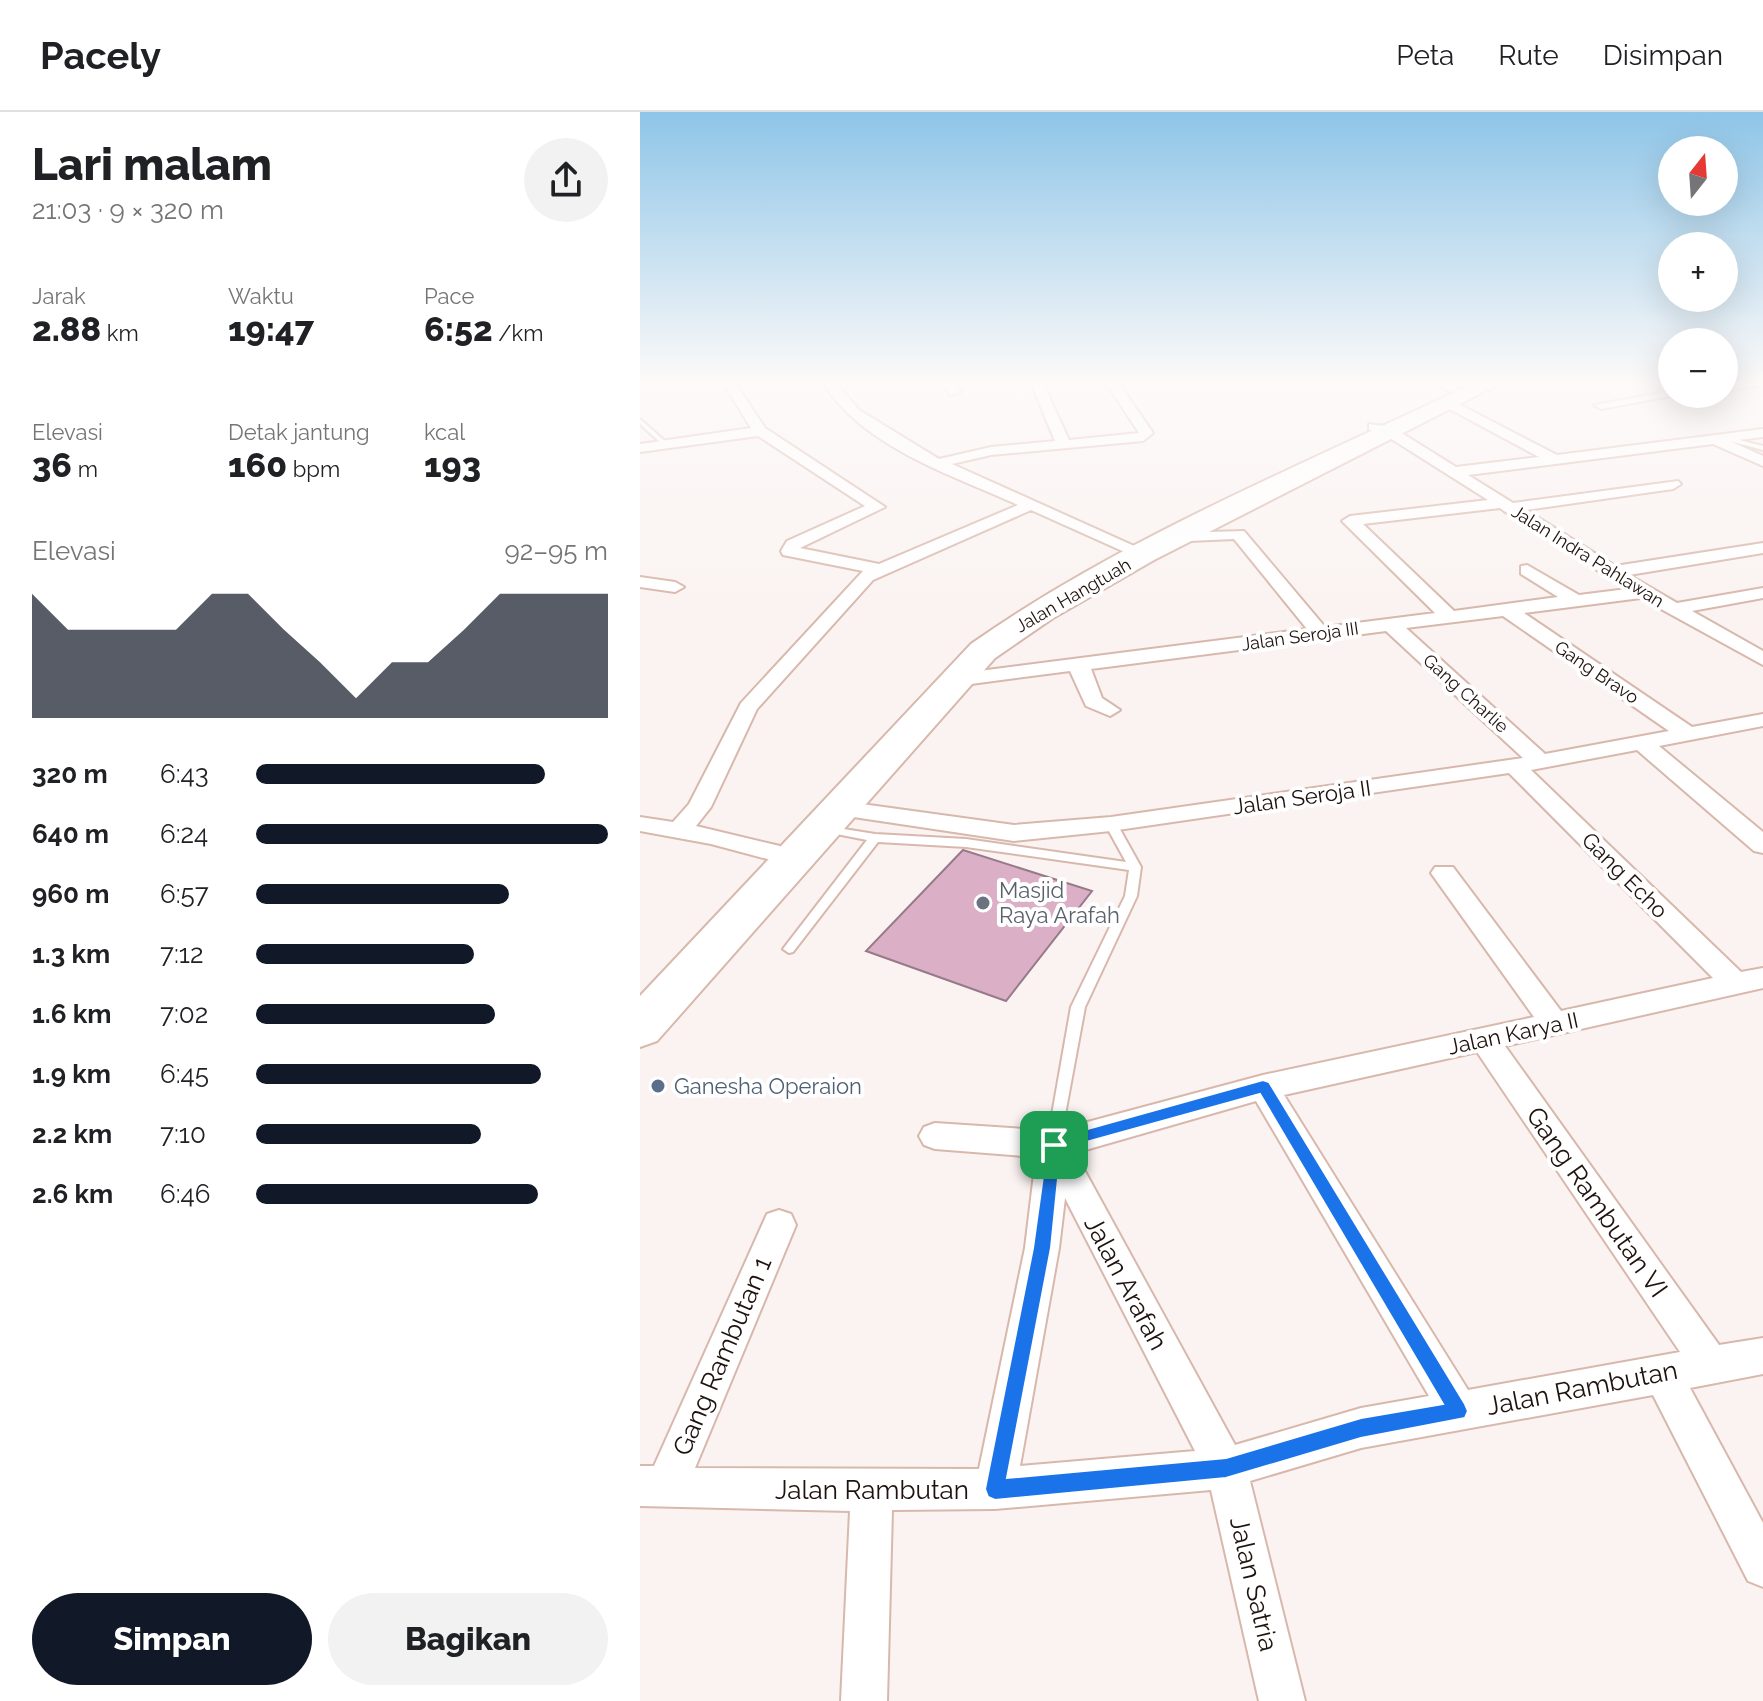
<!DOCTYPE html>
<html lang="id">
<head>
<meta charset="utf-8">
<style>
	:root { --surface:#fff; --page:#f2f2f2; --text:#202124; --muted:#757577; --line:#e0e0e0; --accent:#111827 }
	body { margin:0; font-family:Raleway,sans-serif; background:var(--page); color:var(--text); height:100vh; display:flex; flex-direction:column; font-size:30px; white-space:nowrap }
	* { box-sizing:border-box; margin:0 }
	p { font-size:26px; color:var(--muted) }
	.icon { flex:none; width:44px; height:44px; fill:none; stroke:currentColor; stroke-width:2; stroke-linecap:round; stroke-linejoin:round }
	.map { position:relative; flex:1; overflow:hidden }
	.details { display:flex; flex-direction:column; background:var(--surface); width:640px }
	.details>* { flex:none }
	.needle { width:52px; rotate:17deg }
	.fabs { position:absolute; left:1018px; top:24px; display:grid; gap:16px }
	.fabs a { display:grid; place-items:center; width:80px; height:80px; border-radius:50%; background:var(--surface); box-shadow:0 8px 32px #0002; font-size:40px }
	.pin { position:absolute; display:grid; place-items:center; width:68px; height:68px; color:#fff; margin:-34px; border-radius:16px; box-shadow:0 4px 12px #0006 }
	.round { display:grid; place-items:center; flex:none; width:84px; height:84px; border-radius:42px; background:var(--page) }
	.head { display:flex; align-items:center; justify-content:space-between; height:136px; padding:0 32px }
	h1 { font-size:44px; font-weight:800; line-height:60px }
	.figures { display:grid; grid-template-columns:repeat(3,1fr); gap:12px; height:136px; padding:8px 32px }
	.figures div { display:grid; align-content:center }
	.figures b { font-size:34px; font-weight:800 }
	.figures small { font-size:22px; font-weight:400 }
	.figures p { font-size:22px }
	.chart { height:224px; padding:16px 32px }
	.chart p { display:flex; justify-content:space-between }
	.chart svg { width:100%; height:144px; margin-top:8px; fill:var(--accent); opacity:.7 }
	.button { display:flex; gap:16px; margin-top:auto; padding:16px 32px }
	.button a { flex:1; height:92px; border-radius:48px; background:var(--accent); color:#fff; font-size:32px; font-weight:800; line-height:92px; text-align:center }
	.button a+a { background:var(--page); color:var(--text) }
	ul { padding:0 32px; list-style:none; font-size:26px }
	li { display:grid; grid-template-columns:128px 96px 1fr; align-items:center; height:60px }
	li i { height:20px; border-radius:10px; background:var(--accent) }
	header { display:flex; align-items:center; gap:48px; box-sizing:border-box; height:112px; padding:0 40px; background:var(--surface); border-bottom:2px solid var(--line) }
	header strong { font-size:38px }
	nav { display:flex; gap:44px; margin-inline-start:auto; font-size:28px }
	main { display:flex; flex:1; min-height:0 }
	.map>svg:first-child { display:block }
	.building { fill:#dbafc6; stroke:#977a89; stroke-width:2 }
	.lines { fill:none; stroke-linecap:round; stroke-linejoin:round }
	.lane-casing { stroke:#d8b8ac; stroke-width:4 }
	.street-casing { stroke:#d8b8ac; stroke-width:4 }
	.highway-casing { stroke:#d8b8ac; stroke-width:4 }
	.lane { fill:#fff; fill-rule:evenodd }
	.street { fill:#fff; fill-rule:evenodd }
	.highway { fill:#fff; fill-rule:evenodd }
	.route { fill:#1a73e8; stroke:#fff; stroke-width:2; fill-rule:evenodd }
	.worship-dot { fill:#6b7280; stroke:#fff; stroke-width:3 }
	.service-dot { fill:#5c6f8a; stroke:#fff; stroke-width:3 }
	.labels { text-anchor:middle; dominant-baseline:central; stroke-width:8; stroke-linejoin:round; paint-order:stroke }
	.far-street-label { font-size:18px; fill:#1e120e; stroke:#fff }
	.street-label { font-size:22px; fill:#1e120e; stroke:#fff }
	.worship-label { font-size:22px; fill:#5b616d; stroke:#fff; text-anchor:start }
	.service-label { font-size:22px; fill:#4e5e75; stroke:#fff; text-anchor:start }
	.near-street-label { font-size:26px; fill:#1e120e; stroke:#fff }
</style>
</head>
<body>
<header>
<strong>Pacely</strong>
<nav><a>Peta</a><a>Rute</a><a>Disimpan</a></nav>
</header>
<main>
<section class="details">
<div class="head"><div><h1>Lari malam</h1><p>21:03 · 9 × 320 m</p></div><a class="round"><svg class="icon" aria-label="share" viewBox="0 0 24 24"><path d="M12 15V3M7 8l5-5 5 5M5 13v7h14v-7"/></svg></a></div>
<div class="figures">
<div><p>Jarak</p><b>2.88<small> km</small></b></div>
<div><p>Waktu</p><b>19:47</b></div>
<div><p>Pace</p><b>6:52<small> /km</small></b></div>
</div>
<div class="figures">
<div><p>Elevasi</p><b>36<small> m</small></b></div>
<div><p>Detak jantung</p><b>160<small> bpm</small></b></div>
<div><p>kcal</p><b>193</b></div>
</div>
<div class="chart"><p><span>Elevasi</span>92–95 m</p>
<svg viewBox="0 0 160 44" preserveAspectRatio="none"><path d="M0 44V6L10 17L20 17L30 17L40 17L50 6L60 6L70 17L80 27L90 38L100 27L110 27L120 17L130 6L140 6L150 6L160 6V44z"/></svg>
</div>
<ul>
<li><b>320 m</b>6:43<i style="width:82%"></i></li>
<li><b>640 m</b>6:24<i style="width:100%"></i></li>
<li><b>960 m</b>6:57<i style="width:72%"></i></li>
<li><b>1.3 km</b>7:12<i style="width:62%"></i></li>
<li><b>1.6 km</b>7:02<i style="width:68%"></i></li>
<li><b>1.9 km</b>6:45<i style="width:81%"></i></li>
<li><b>2.2 km</b>7:10<i style="width:64%"></i></li>
<li><b>2.6 km</b>6:46<i style="width:80%"></i></li>
</ul>
<div class="button"><a>Simpan</a><a>Bagikan</a></div>
</section>
<div class="map">
<svg width="1123" height="1589" viewBox="0 0 1123 1589">
	<rect width="100%" height="100%" fill="#faf3f1"/>
	<path class="building" d="M323 738 452 779 366 889 226 839Z"/>
	<g class="lines">
		<defs>
			<path id="lane" d="M0 269H17L0 273Z
				M0 307 27 331V333H23L0 312Z
				M1080 323 1123 334V338L1078 326V324Z
				M471 709 477 712 501 755 497 784 445 895 419 1035 414 1037 409 1035 407 1031 431 895 485 784 489 758 326 735 238 730 153 840 149 841 143 837 227 728 181 719 179 717 181 715 185 714 235 722 326 727 486 750 465 712Z"/>
			<path id="street" d="M82 269H94L125 316 245 395 160 436 239 452 378 393C310 362 222 335 182 269H194L219 298 299 347 351 335 415 329 390 269H402L429 328 499 321 465 269H477L513 321 503 329 351 343 312 352 512 442 504 447 498 446 391 398 233 468 117 597 71 695 56 714 140 734 143 740 140 746 131 748 71 732 0 719V705L33 710 49 692 101 591 223 459 143 443 141 439 147 429 225 394 118 324 0 340V332L111 316Z
				M301 269H313L321 280 310 283Z
				M791 269H806L821 277 810 280Z
				M1101 269H1123V273L1084 279V271Z
				M1032 279V282H1042L961 297 954 293Z
				M807 286 917 343 1123 317V325L1090 329 1123 344V354L1073 332 828 363 873 391 1038 369 1041 372 1033 377 886 398 975 454 1123 431V441L989 463 1037 491 1123 476V486L1052 499 1123 539V553L1001 486 884 501 1052 615 1123 602V614L1019 634 1123 720V741L1114 739 997 638 891 658 1101 860 1123 856V876L865 934 1079 1233 1123 1226V1262L1050 1276 1123 1411V1475L1108 1469 1013 1283 721 1336 610 1369 665 1589H619L571 1378 355 1397 252 1398 247 1589H201L210 1399 0 1394V1354H14L127 1102 139 1098 151 1102 156 1113 55 1356 339 1357 385 1136 396 1045 295 1037 284 1033 279 1024 284 1015 295 1011 414 1019 623 963 894 905 791 761 795 755H813L921 899 1073 866 869 661 471 719 374 729 200 703 188 696 200 689 374 713 471 705 883 646 746 519 451 557 462 586 480 598 470 604 446 594 430 559 316 574 306 568 316 562 667 517 594 427 527 430 525 426 533 421 604 419 685 515 795 501 702 409 710 404 848 388 742 321 729 318V312L752 315 816 355 899 345 802 293 800 290ZM860 396 864 399 987 477 939 483 887 453 881 454V462L918 485 814 499 723 412ZM863 504 1029 619 905 642 766 516ZM837 940 1040 1240 828 1278 644 983ZM616 989 789 1284 721 1296 595 1333 435 1041ZM425 1086 555 1339 380 1354 419 1136Z
				M0 465 35 470 44 475 35 480 0 475Z"/>
			<path id="highway" d="M838 269H865L514 448 413 506 355 546 17 929 0 935V884L331 532C486 423 668 351 838 269Z"/>
		</defs>
		<use href="#lane" class="lane-casing"/>
		<use href="#street" class="street-casing"/>
		<use href="#highway" class="highway-casing"/>
		<use href="#lane" class="lane"/>
		<use href="#street" class="street"/>
		<use href="#highway" class="highway"/>
	</g>
	<linearGradient id="sky" x2="0" y2="1"><stop stop-color="#8ec5e8"/><stop offset="0.55" stop-color="#fdfaf9"/><stop offset="1" stop-color="#fdfaf9" stop-opacity="0"/></linearGradient>
	<rect width="1123" height="491" fill="url(#sky)"/>
	<path class="route" d="M623 968 629 970 825 1292 828 1299 825 1306 721 1326 586 1366 355 1388 348 1385 345 1377 393 1136 408 1028ZM620 982 803 1292 721 1306 586 1346 367 1366 411 1136 421 1037Z"/>
	<circle class="worship-dot" cx="343" cy="791" r="8"/>
	<circle class="service-dot" cx="18" cy="974" r="8"/>
	<g class="labels">
		<g class="far-street-label">
			<text transform="translate(948 444) rotate(32)">Jalan Indra Pahlawan</text>
			<text transform="translate(433 483) rotate(-30)">Jalan Hangtuah</text>
			<text transform="translate(660 524) rotate(-8)">Jalan Seroja III</text>
			<text transform="translate(957 560) rotate(34)">Gang Bravo</text>
			<text transform="translate(826 581) rotate(42)">Gang Charlie</text>
		</g>
		<g class="street-label">
			<text transform="translate(662 685) rotate(-8)">Jalan Seroja II</text>
			<text transform="translate(985 763) rotate(45)">Gang Echo</text>
			<text transform="translate(873 921) rotate(-12)">Jalan Karya II</text>
		</g>
		<g class="worship-label">
			<text x="359" y="778">Masjid<tspan x="359" dy="25">Raya Arafah</tspan></text>
		</g>
		<g class="service-label">
			<text x="34" y="974">Ganesha Operaion</text>
		</g>
		<g class="near-street-label">
			<text transform="translate(957 1090) rotate(55)">Gang Rambutan VI</text>
			<text transform="translate(486 1171) rotate(62)">Jalan Arafah</text>
			<text transform="translate(82 1244) rotate(-67)">Gang Rambutan 1</text>
			<text transform="translate(942 1276) rotate(-11)">Jalan Rambutan</text>
			<text x="232" y="1378">Jalan Rambutan</text>
			<text transform="translate(614 1472) rotate(77)">Jalan Satria</text>
		</g>
	</g>
</svg>
<div class="fabs">
<a><svg class="needle" viewBox="-14 -14 28 28"><path d="M0-13l5 13h-10z" fill="#e53935"/><path d="M0 13l5-13h-10z" fill="#757577"/></svg></a>
<a>+</a>
<a>−</a>
</div>
<div class="pin" style="left:414px;top:1033px;background:#1e9e55"><svg class="icon" aria-label="arrive" viewBox="0 0 24 24"><path d="M6 21V4h12l-3 4 3 4H6"/></svg></div>
</div>
</main>
</body>
</html>
